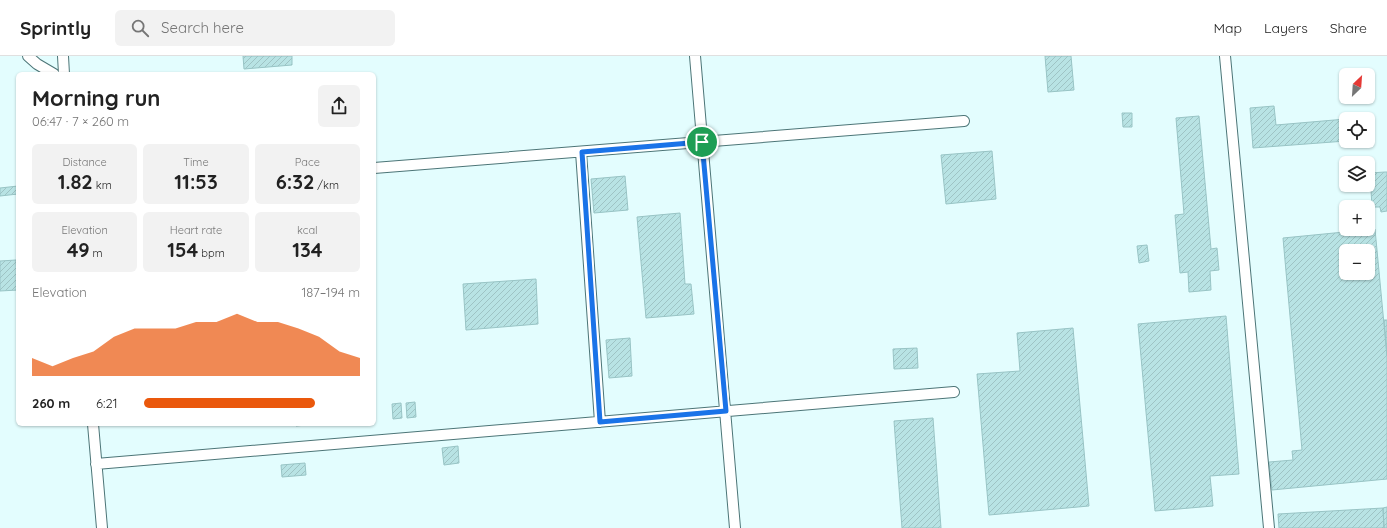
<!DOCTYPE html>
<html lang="en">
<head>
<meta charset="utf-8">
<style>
	:root { --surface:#fff; --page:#f2f2f2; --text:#222; --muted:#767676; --line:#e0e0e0; --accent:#ea580c }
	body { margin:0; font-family:Quicksand,sans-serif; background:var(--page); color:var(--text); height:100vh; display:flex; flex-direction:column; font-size:15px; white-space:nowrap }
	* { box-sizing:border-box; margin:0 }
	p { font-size:13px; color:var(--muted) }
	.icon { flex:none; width:22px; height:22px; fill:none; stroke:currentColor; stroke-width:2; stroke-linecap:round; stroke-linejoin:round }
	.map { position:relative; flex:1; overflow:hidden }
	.drawer { position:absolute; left:16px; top:16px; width:360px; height:354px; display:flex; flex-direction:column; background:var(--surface); border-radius:6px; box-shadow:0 1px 3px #0004 }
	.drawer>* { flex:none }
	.needle { width:26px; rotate:25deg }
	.fabs { position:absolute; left:1339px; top:12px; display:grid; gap:8px }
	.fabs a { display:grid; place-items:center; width:36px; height:36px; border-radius:6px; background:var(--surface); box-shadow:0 1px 3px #0004; font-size:20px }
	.pin { position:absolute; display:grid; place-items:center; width:34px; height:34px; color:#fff; margin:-17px; border:2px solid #fff; border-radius:50%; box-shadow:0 1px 4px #0007 }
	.round { display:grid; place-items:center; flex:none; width:42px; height:42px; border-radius:6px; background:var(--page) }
	.overview { display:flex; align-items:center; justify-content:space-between; height:68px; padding:0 16px }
	h1 { font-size:22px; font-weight:800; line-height:30px }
	.figures { display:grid; grid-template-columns:repeat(3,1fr); gap:6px; height:68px; padding:4px 16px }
	.figures div { display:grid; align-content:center; border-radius:6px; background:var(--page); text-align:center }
	.figures b { font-size:20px; font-weight:800 }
	.figures small { font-size:11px; font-weight:400 }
	.figures p { font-size:11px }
	.chart { height:112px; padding:8px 16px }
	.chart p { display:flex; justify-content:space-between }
	.chart svg { width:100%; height:72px; margin-top:4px; fill:var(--accent); opacity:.7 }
	ul { padding:0 16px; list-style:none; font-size:13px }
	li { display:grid; grid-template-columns:64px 48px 1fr; align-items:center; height:30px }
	li i { height:10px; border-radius:5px; background:var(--accent) }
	header { display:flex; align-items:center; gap:24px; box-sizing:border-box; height:56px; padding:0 20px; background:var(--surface); border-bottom:1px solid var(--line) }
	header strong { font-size:19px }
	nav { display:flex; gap:22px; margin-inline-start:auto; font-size:14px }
	.search { width:280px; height:36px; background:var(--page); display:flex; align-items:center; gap:10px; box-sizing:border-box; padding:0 14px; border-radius:6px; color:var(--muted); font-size:15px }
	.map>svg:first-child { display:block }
	.building { fill:url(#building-hatch); stroke:#98c4c5; fill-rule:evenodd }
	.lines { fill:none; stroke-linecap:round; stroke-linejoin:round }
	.lane-casing { stroke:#4c7577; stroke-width:12 }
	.lane { stroke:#fff; stroke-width:10 }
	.route-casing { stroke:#fff; stroke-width:8 }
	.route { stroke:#1a73e8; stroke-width:5 }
</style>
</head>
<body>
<header>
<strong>Sprintly</strong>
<div class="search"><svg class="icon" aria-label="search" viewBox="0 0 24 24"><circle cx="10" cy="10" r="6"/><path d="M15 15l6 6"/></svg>Search here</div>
<nav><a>Map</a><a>Layers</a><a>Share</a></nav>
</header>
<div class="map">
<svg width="1387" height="472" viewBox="0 0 1387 472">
	<defs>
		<pattern id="building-hatch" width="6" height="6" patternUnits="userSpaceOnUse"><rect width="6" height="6" fill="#b8e3e4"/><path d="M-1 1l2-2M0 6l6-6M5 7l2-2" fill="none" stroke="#9ec3c4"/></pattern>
	</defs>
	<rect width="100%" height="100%" fill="#e3fdfe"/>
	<path class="building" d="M243 0H292V9L244 13Z
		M1045 0H1071L1074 34 1048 36Z
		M1274 50 1276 69 1346 63V85L1253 92 1250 52Z
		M1122 57H1132V71H1123Z
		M1199 60 1211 193 1217 192 1219 214 1210 215 1211 234 1189 236 1188 216 1180 217 1175 159 1184 158 1176 62Z
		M992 95 996 143 946 148 941 99Z
		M1385 116H1387V155L1381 156 1380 151H1372L1370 117Z
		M625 120 628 154 594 157 591 123Z
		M18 130V138L0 140V132Z
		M680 157 685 228H691L694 258 646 262 637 161Z
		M1375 173 1387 300V423L1272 434 1269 406 1293 404 1292 395 1302 394 1283 182ZM1346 195H1368V217H1346Z
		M1147 189 1149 205 1139 207 1137 190Z
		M16 204 18 234 0 235V205Z
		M536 223 538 268 466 274 463 228Z
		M1226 260 1239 418 1210 420 1213 450 1155 455 1138 268Z
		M1384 264H1387V300Z
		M1073 272 1089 450 989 459 977 318 1020 315 1017 277Z
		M630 282 632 320 609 322 606 284Z
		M917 292 918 312 894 313 893 293Z
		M415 346 416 361 407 362 406 347Z
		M401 347 402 362 393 363 392 348Z
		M933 362 941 472H902L894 365Z
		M295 368H306V369L296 370Z
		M458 390 459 407 444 409 442 392Z
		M305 407 306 419 282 421 281 409Z
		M1387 451V472H1384L1383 452Z
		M1383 452 1384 472H1279L1278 458Z"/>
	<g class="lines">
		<defs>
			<path id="lane" d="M28 0 37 8 54 18
				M63 0 64 18
				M695 0 735 472
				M1225 0 1269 472
				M581 96 600 366
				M374 112 964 65
				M93 368 102 472
				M96 408 954 336"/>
		</defs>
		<use href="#lane" class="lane-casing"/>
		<use href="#lane" class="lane"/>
	</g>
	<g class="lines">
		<defs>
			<path id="route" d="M702 86 726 355 600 366 582 96Z"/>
		</defs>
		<use href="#route" class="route-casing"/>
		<use href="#route" class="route"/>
	</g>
</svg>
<div class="fabs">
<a><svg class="needle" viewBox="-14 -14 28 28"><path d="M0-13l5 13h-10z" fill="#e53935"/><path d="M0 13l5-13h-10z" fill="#767676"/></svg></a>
<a><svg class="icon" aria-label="locate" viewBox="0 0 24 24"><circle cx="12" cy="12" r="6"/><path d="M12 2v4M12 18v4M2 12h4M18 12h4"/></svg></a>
<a><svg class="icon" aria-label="layers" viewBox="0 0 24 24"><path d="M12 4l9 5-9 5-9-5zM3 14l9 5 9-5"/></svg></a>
<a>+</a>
<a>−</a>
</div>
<div class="pin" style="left:702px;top:86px;background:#1e9e55"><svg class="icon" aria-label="arrive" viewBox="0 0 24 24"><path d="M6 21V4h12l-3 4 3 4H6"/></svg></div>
<section class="drawer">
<div class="overview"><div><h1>Morning run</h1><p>06:47 · 7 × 260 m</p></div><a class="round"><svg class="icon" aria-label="share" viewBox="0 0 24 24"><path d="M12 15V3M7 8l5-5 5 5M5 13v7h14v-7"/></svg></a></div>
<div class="figures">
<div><p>Distance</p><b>1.82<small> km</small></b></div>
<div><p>Time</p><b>11:53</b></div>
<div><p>Pace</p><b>6:32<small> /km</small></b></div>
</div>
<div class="figures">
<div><p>Elevation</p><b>49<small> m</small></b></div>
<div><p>Heart rate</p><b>154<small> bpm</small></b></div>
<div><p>kcal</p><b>134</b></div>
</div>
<div class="chart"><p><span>Elevation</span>187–194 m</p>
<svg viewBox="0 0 160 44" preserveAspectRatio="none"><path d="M0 44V33L10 38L20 33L30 29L40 20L50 15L60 15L70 15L80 11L90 11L100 6L110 11L120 11L130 15L140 20L150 29L160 33V44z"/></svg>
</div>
<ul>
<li><b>260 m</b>6:21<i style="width:79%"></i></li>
</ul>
</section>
</div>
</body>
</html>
